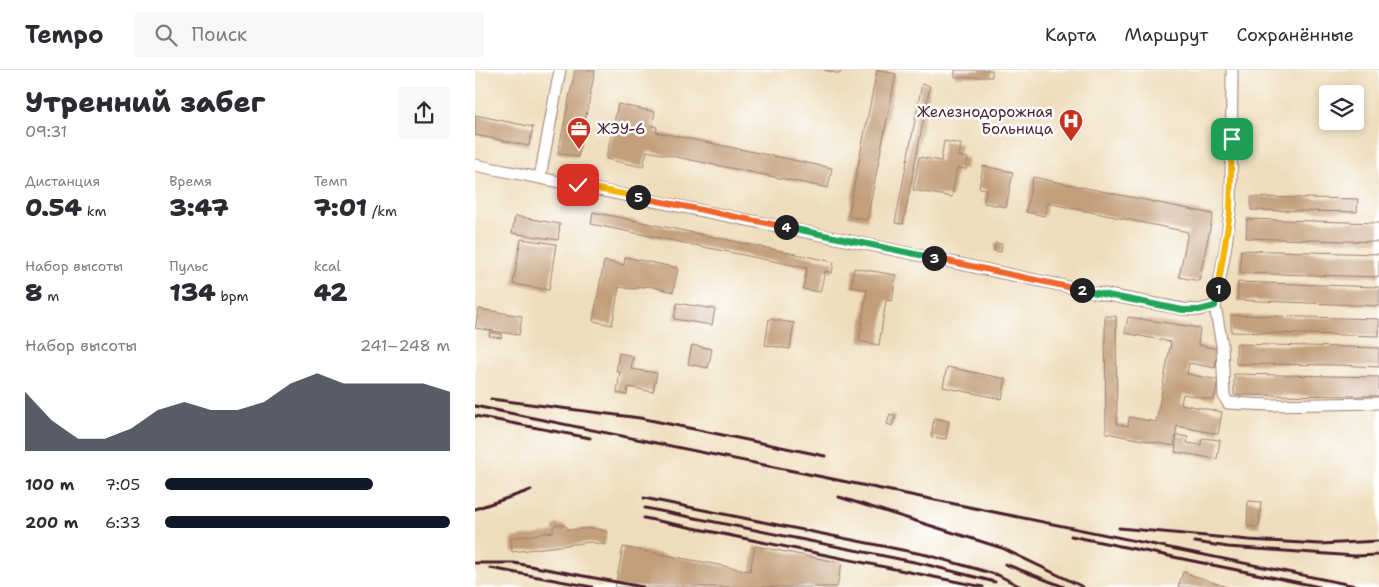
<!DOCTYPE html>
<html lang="ru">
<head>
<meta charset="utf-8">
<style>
	:root { --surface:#fff; --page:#f7f7f7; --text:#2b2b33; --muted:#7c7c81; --line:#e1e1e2; --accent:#111827 }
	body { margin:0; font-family:"Shantell Sans",sans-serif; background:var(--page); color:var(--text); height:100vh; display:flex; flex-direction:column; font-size:19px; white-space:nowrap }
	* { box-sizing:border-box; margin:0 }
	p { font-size:16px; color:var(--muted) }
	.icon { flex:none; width:28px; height:28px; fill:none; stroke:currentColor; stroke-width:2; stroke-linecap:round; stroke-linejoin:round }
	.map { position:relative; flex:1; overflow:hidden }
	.panel { display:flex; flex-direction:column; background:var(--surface); width:475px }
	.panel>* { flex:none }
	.controls { position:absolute; left:844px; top:15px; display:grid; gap:10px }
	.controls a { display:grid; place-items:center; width:45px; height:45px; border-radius:5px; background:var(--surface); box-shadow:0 2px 8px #0003; font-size:25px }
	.pin { position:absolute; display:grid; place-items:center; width:42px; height:42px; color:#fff; margin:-21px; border-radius:10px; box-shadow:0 2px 8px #0006 }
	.km { position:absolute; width:25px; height:25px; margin:-12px; border-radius:50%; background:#222; color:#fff; font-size:14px; line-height:25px; text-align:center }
	.round { display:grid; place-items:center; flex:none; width:52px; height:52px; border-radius:5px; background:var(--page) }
	.head { display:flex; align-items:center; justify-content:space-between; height:85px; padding:0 25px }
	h1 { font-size:28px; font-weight:800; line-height:38px }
	.metrics { display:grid; grid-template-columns:repeat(3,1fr); gap:8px; height:85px; padding:5px 25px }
	.metrics div { display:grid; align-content:center }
	.metrics b { font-size:25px; font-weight:800 }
	.metrics small { font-size:14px; font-weight:400 }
	.metrics p { font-size:14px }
	.chart { height:140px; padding:10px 25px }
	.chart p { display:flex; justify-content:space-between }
	.chart svg { width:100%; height:90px; margin-top:5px; fill:var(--accent); opacity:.7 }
	ul { padding:0 25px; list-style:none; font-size:16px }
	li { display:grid; grid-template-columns:80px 60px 1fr; align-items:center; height:38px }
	li i { height:12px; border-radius:6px; background:var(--accent) }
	header { display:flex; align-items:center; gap:30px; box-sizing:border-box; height:70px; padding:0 25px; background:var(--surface); border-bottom:1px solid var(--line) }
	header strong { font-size:24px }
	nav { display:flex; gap:28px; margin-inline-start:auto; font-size:18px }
	.search { width:350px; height:45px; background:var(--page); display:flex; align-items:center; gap:12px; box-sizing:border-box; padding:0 18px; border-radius:5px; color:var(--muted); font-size:19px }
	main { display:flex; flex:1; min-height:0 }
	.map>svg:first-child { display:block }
	.building { fill:#c29e79 }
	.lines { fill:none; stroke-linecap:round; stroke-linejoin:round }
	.street-casing { stroke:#9c7e73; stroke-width:13 }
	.street { stroke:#fff; stroke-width:11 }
	.rail { stroke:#4a1f2b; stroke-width:3 }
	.split-1-casing { stroke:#fff; stroke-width:10 }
	.split-2-casing { stroke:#fff; stroke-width:10 }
	.split-3-casing { stroke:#fff; stroke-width:10 }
	.split-4-casing { stroke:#fff; stroke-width:10 }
	.split-5-casing { stroke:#fff; stroke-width:10 }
	.split-6-casing { stroke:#fff; stroke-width:10 }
	.split-1 { stroke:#f5b400; stroke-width:6 }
	.split-2 { stroke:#22a559; stroke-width:6 }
	.split-3 { stroke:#f0652b; stroke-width:6 }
	.split-4 { stroke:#22a559; stroke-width:6 }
	.split-5 { stroke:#f0652b; stroke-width:6 }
	.split-6 { stroke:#f5b400; stroke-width:6 }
	.labels { text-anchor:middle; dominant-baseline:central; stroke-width:5; stroke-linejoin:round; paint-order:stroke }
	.poi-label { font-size:15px; fill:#4a1f2b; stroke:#fff; text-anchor:end }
</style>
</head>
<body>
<header>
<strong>Tempo</strong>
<div class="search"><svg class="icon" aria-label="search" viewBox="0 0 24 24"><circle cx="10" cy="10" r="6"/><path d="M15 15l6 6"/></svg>Поиск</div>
<nav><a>Карта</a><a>Маршрут</a><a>Сохранённые</a></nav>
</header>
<main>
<section class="panel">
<div class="head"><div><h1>Утренний забег</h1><p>09:31</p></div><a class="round"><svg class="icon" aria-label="share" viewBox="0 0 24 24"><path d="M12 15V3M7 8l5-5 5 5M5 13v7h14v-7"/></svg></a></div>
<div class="metrics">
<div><p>Дистанция</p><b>0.54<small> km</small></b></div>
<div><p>Время</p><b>3:47</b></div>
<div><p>Темп</p><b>7:01<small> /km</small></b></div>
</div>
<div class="metrics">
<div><p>Набор высоты</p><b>8<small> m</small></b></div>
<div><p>Пульс</p><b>134<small> bpm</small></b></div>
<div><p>kcal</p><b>42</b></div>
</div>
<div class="chart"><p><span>Набор высоты</span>241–248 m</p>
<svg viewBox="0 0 160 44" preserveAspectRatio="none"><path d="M0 44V15L10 29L20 38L30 38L40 33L50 24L60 20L70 24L80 24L90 20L100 11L110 6L120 11L130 11L140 11L150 11L160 15V44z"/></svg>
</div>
<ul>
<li><b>100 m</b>7:05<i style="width:73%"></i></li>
<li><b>200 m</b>6:33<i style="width:100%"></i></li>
</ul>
</section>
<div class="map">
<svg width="904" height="517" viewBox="0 0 904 517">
	<rect width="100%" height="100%" fill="#fff"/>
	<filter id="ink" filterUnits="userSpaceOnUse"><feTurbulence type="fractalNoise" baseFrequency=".02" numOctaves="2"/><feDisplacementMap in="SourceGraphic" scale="10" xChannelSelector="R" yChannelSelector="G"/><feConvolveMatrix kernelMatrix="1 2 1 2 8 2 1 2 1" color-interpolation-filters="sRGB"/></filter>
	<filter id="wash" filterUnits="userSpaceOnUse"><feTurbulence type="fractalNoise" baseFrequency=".0096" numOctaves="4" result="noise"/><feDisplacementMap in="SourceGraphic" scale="20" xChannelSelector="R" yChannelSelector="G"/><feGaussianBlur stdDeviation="1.12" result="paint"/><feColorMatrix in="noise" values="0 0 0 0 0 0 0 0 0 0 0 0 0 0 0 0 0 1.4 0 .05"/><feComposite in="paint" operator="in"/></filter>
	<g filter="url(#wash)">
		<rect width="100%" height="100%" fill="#edb"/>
		<g id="blocks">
			<path class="building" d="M100 0H120L103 87 83 83Z
				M349 0H366L365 4Z
				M402 0 421 4 392 150 373 146Z
				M480 0H517V7H480Z
				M447 14 455 16 428 154 420 153Z
				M143 34 180 42 177 56 182 57 181 62 357 98 353 118 172 81 168 97 131 89Z
				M0 45 58 57 54 76 0 65Z
				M469 71 486 74 484 86 493 88 491 99 482 98 477 127 438 120 444 87 466 91Z
				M508 96 538 102 531 137 509 133 511 119 504 118Z
				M558 107 738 144 724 211 704 207 713 162 572 133 570 146 551 142Z
				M776 127 883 129 882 142 776 140Z
				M118 142 359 192 357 203 350 201 345 222 328 219 332 198 116 154Z
				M40 146 85 154 83 170 37 163Z
				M772 149 904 153V172L771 168Z
				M46 169 81 174 74 220 38 214Z
				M520 173 527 174 526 182 519 181Z
				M766 180 904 184V207L765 203Z
				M150 187 203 198 198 222 174 216 157 219 144 217 137 255 118 251 129 191 149 195Z
				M379 198 421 205 417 231 411 230 404 275 384 271 392 220 376 217Z
				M763 212 904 217V236L762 230Z
				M202 233 240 239 237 255 199 249Z
				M4 239 47 246 44 265 0 258Z
				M756 245 904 249V266L756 262Z
				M630 246H641L642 354 653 356 654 347 681 352 696 272 650 263 653 247 725 258 723 275 743 279 740 298 714 293 712 304 743 310 739 330 708 324 706 334 747 342 743 364 702 356 699 376 631 363Z
				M294 249 319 253 315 279 290 275Z
				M15 262 27 264 26 268 14 266Z
				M761 274 904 278V297L864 295 761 294Z
				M217 275 237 279 233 298 213 294Z
				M144 283 158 286 156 299 182 303 178 322 153 317 152 325 142 323 145 302H141Z
				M472 297 531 309 527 329 468 317Z
				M759 304 904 307V326L759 325Z
				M415 344 421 346 417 356 412 354Z
				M459 348 474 351 471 369 456 367Z
				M702 365 713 367 712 373 726 375 727 368 745 370 742 389 700 382Z
				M773 431 786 432 784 457 772 456Z
				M82 454 91 456 93 460 117 458 132 461 130 475 115 472 37 482 36 468 78 462V457Z
				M280 476 367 493 362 517H140L148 477 275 501Z
				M708 502 752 517H703Z"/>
		</g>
	</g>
	<g filter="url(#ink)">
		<use href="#blocks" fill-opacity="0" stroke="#9c7e73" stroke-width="1"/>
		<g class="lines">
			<defs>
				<path id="street" d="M757 0 756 135 751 175 740 236 747 275 749 326 753 333 795 335 904 333
					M0 95 400 176 622 223 708 239 724 240 740 236
					M65 107 85 0"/>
			</defs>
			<use href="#street" class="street-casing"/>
			<use href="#street" class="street"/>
			<path class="rail" d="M16 329 165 348 350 386
				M0 336 886 517
				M0 346 115 368
				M364 427 527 478 608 517
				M169 428 452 485 523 505 546 517
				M170 438 449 494 520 512
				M0 439 56 420
				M169 448 508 517
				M644 458 774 470 845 474 904 471
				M596 466 845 517
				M720 472 753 477 880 486 904 485
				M0 493H39L168 517
				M530 494 589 517
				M15 498 117 517"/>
		</g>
	</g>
	<g class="lines" filter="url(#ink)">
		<defs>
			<path id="split-1" d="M743 219 755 142 757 69"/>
			<path id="split-2" d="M607 220 708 240H724L740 236 743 219"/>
			<path id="split-3" d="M459 188 607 220"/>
			<path id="split-4" d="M311 157 459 188"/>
			<path id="split-5" d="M163 127 311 157"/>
			<path id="split-6" d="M103 115 163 127"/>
		</defs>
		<use href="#split-1" class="split-1-casing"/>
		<use href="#split-2" class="split-2-casing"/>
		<use href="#split-3" class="split-3-casing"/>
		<use href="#split-4" class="split-4-casing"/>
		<use href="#split-5" class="split-5-casing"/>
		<use href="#split-6" class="split-6-casing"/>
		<use href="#split-1" class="split-1"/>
		<use href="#split-2" class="split-2"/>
		<use href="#split-3" class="split-3"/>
		<use href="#split-4" class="split-4"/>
		<use href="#split-5" class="split-5"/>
		<use href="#split-6" class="split-6"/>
	</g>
	<defs>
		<symbol id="hospital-pin" viewBox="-11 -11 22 30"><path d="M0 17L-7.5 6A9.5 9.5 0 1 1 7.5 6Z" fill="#c8321e" stroke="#fff"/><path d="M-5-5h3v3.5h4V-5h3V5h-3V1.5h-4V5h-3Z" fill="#fff"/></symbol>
		<symbol id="office-pin" viewBox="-11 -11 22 30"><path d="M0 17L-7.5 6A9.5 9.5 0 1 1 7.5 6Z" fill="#c8321e" stroke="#fff"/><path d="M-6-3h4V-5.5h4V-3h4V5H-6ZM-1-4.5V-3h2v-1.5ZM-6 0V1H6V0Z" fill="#fff"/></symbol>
	</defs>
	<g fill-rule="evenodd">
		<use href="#hospital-pin" x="582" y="37" width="28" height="38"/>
		<use href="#office-pin" x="90" y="45" width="28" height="38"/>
	</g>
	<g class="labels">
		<g class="poi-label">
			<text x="578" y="42">Железнодорожная<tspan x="578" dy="17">Больница</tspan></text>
			<text x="122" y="59" text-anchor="start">ЖЭУ-6</text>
		</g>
	</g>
</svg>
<div class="controls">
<a><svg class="icon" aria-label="layers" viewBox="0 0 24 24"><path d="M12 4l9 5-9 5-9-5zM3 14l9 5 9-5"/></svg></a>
</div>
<div class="pin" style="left:757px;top:69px;background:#1e9e55"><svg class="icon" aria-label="arrive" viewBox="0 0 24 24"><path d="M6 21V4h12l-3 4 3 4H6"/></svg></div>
<div class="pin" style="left:103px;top:115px;background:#d93025"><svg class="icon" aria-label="check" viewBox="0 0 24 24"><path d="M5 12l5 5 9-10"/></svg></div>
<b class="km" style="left:743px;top:219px">1</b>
<b class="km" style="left:607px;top:220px">2</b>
<b class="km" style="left:459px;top:188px">3</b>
<b class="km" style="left:311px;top:157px">4</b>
<b class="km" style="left:163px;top:127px">5</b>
</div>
</main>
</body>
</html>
